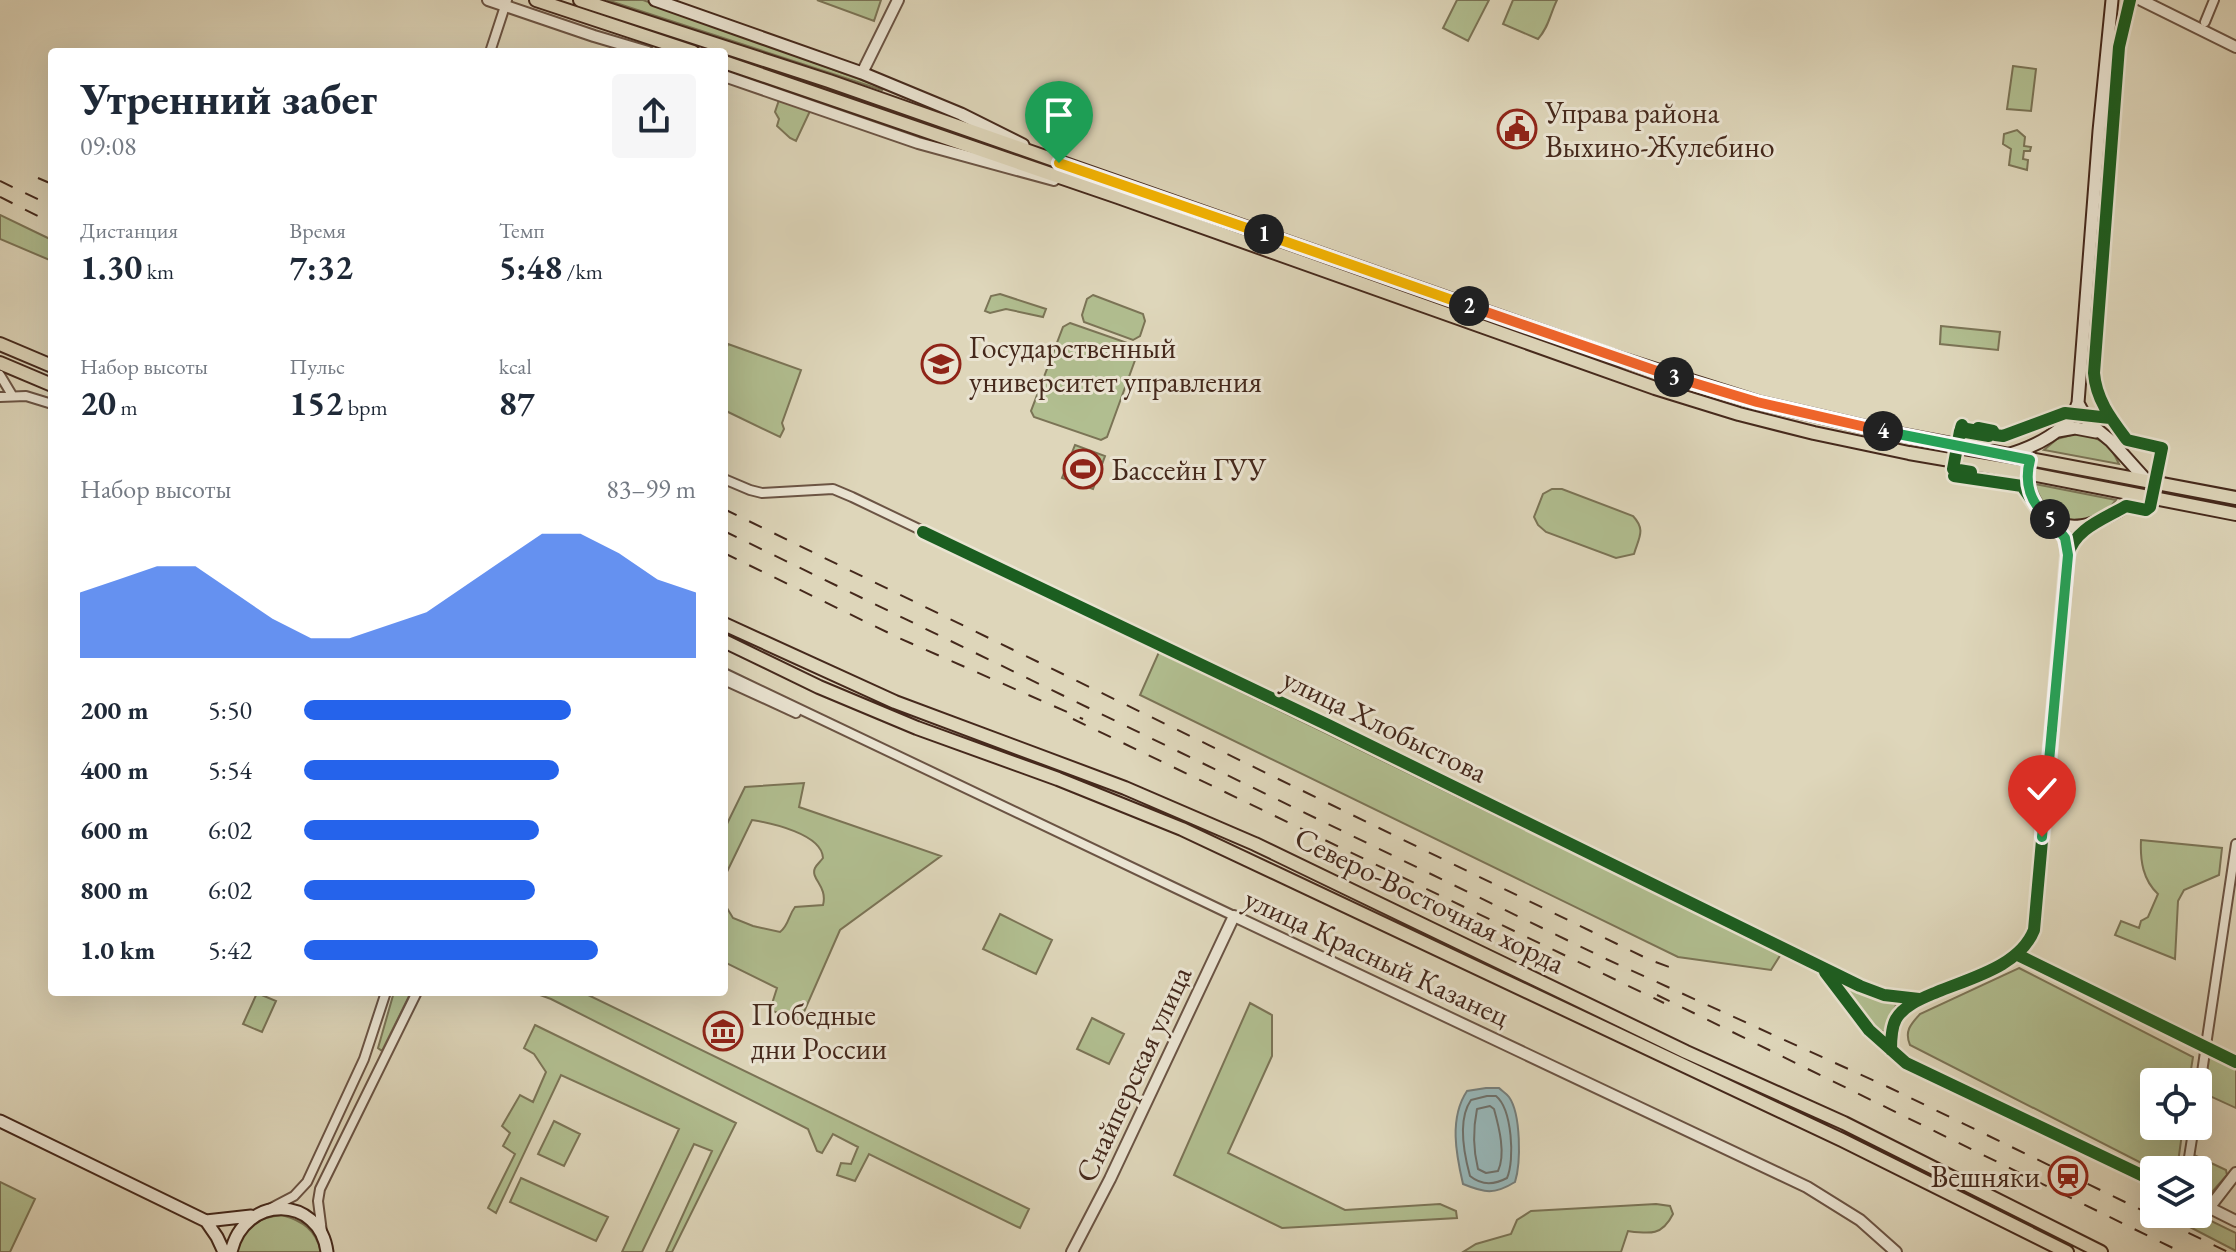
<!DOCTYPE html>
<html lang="ru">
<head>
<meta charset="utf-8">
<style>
	:root { --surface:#fff; --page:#f6f6f7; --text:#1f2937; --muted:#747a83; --accent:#2563eb }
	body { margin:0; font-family:"EB Garamond",serif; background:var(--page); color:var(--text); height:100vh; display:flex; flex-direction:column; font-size:30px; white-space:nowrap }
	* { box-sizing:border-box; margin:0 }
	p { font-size:26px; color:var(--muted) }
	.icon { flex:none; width:44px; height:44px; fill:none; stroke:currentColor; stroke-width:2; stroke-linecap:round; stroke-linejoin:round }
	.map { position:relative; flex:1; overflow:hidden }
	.sheet { position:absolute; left:48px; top:48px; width:680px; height:948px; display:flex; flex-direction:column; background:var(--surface); border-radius:8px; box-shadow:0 8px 32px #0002 }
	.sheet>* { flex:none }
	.fabs { position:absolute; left:2140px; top:1068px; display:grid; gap:16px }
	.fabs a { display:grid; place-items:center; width:72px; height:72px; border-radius:8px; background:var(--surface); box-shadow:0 8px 32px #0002; font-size:40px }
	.pin { position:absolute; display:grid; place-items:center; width:68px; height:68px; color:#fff; margin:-82px -34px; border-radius:50% 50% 50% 0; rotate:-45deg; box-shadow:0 0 8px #0007 }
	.pin .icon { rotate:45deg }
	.km { position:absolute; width:40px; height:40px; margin:-20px; border-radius:50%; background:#222; color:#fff; font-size:22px; line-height:40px; text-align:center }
	.round { display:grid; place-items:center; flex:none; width:84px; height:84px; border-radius:8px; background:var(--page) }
	.summary { display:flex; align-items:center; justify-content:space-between; height:136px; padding:0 32px }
	h1 { font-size:44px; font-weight:700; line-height:60px }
	.stats { display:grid; grid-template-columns:repeat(3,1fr); gap:12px; height:136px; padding:8px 32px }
	.stats div { display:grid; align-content:center }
	.stats b { font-size:34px; font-weight:700 }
	.stats small { font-size:22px; font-weight:400 }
	.stats p { font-size:22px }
	.chart { height:224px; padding:16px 32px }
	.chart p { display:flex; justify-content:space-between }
	.chart svg { width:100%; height:144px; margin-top:8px; fill:var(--accent); opacity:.7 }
	ul { padding:0 32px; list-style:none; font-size:26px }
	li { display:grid; grid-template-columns:128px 96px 1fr; align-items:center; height:60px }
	li i { height:20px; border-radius:10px; background:var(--accent) }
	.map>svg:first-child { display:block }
	.green { fill:#b1be90; stroke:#7b7456; stroke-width:2 }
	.water { fill:#97b7b9; stroke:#767e7a; stroke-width:2 }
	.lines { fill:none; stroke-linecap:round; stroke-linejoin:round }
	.shore { stroke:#6e706a; stroke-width:2 }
	.minor-casing { stroke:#6b5444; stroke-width:12 }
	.tertiary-casing { stroke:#6b5444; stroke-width:14 }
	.secondary-casing { stroke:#45291c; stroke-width:15 }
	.primary-casing { stroke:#45291c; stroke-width:16 }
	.minor { stroke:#eae4d2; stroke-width:8 }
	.tertiary { stroke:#eae4d2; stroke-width:10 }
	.secondary { stroke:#eae4d2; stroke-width:11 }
	.primary { stroke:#ded6ba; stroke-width:12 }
	.rail { stroke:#45291c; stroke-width:2; stroke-dasharray:14 14; stroke-linecap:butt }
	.cycleway-casing { stroke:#eae4d2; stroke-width:17 }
	.cycleway { stroke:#1b5e20; stroke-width:12 }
	.split-1-casing { stroke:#fff; stroke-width:16 }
	.split-2-casing { stroke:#fff; stroke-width:16 }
	.split-3-casing { stroke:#fff; stroke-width:16 }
	.split-4-casing { stroke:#fff; stroke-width:16 }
	.split-5-casing { stroke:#fff; stroke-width:16 }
	.split-6-casing { stroke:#fff; stroke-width:16 }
	.split-7-casing { stroke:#fff; stroke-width:16 }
	.split-1 { stroke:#f5b400; stroke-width:10 }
	.split-2 { stroke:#f5b400; stroke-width:10 }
	.split-3 { stroke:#f0652b; stroke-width:10 }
	.split-4 { stroke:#f0652b; stroke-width:10 }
	.split-5 { stroke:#22a559; stroke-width:10 }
	.split-6 { stroke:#22a559; stroke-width:10 }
	.split-7 { stroke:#22a559; stroke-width:10 }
	.labels { text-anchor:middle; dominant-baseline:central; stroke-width:6; stroke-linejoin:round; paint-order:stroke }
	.poi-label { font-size:30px; fill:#45291c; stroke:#eae4d2; text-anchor:start }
	.street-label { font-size:30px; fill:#45291c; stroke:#eae4d2 }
</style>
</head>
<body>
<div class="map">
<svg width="2236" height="1252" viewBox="0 0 2236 1252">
	<rect width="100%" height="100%" fill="#ded6ba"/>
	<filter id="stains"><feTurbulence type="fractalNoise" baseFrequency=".0025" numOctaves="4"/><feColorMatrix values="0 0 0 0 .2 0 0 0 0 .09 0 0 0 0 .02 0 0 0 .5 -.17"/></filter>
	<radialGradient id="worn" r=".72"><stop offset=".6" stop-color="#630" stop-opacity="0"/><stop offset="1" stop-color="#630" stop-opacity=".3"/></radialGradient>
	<path class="green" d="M607 0H643L884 88 882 90Z
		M817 0H881L874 21Z
		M1457 0H1489L1468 41 1443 28Z
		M1513 0H1557C1550 14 1549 27 1538 39L1503 24Z
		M2013 66 2036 69 2031 111 2007 109Z
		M779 100 810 111 796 141 790 138 777 126 779 119 775 112Z
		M2017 130 2025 137 2024 146 2031 147 2030 151H2024L2023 159 2028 160 2027 170 2009 165 2011 149 2003 144 2004 134Z
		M0 215 52 240V261L0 239Z
		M1000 294 1046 309 1043 317 1006 309 990 313 985 311 991 296Z
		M1093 295 1143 314 1145 321 1140 336 1133 340 1084 322 1082 315 1087 299Z
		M1070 323 1136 346 1138 352 1107 437 1101 440 1034 417 1031 411 1063 327Z
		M1941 326 2000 332 1998 350 1940 344Z
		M728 344 801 370 782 423 784 429 780 437 724 410V356Z
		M2075 434C2096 434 2111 445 2119 464L2044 450 2057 439Z
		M1075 445 1105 456 1093 489 1062 478Z
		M2035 484 2116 500C2091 533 2046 525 2035 484Z
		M1552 489H1562L1633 516C1646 530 1639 537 1634 554L1616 558 1546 532 1538 525 1534 517 1543 494Z
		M1159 652 1715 922 1781 954 1771 970 1678 957 1140 695Z
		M804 783 799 807 941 856 840 930 800 1021 770 1010 777 988 724 962V907L727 908 733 918 753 926 780 932C789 925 788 916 795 907L823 905C828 886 810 879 815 868 817 864 821 861 823 858 822 834 771 823 752 820L724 878V830L745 787Z
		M2141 840 2222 848 2219 875 2184 890 2178 901 2175 959 2115 935 2121 921 2139 928 2141 921 2148 917 2158 894C2143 880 2140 861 2141 840Z
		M1000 914 1052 940 1036 974 983 949Z
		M2019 968 2193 1057 2189 1082H2154V1126H2183L2177 1170H2155L1910 1045C1904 1031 1911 1024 1920 1014Z
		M1842 983 1874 998 1895 1003 1896 1006 1888 1019 1886 1031 1880 1032 1862 1015 1839 986Z
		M394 992H411L382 1051 378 1048Z
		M538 992H582L1029 1209 1020 1228 869 1154 855 1181 837 1175 841 1163 851 1164 858 1147 833 1134 822 1153 817 1151 808 1129 551 999 537 994Z
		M257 993 276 1001 262 1032 243 1024Z
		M1250 1003 1272 1015V1056L1228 1153 1345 1210 1440 1204 1456 1211 1457 1218 1282 1228 1174 1175Z
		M1092 1018 1124 1034 1109 1064 1077 1049Z
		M535 1025 736 1123 672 1252H666L712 1151 694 1144 642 1252H622L679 1129 561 1075 496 1213 488 1208 515 1154 503 1146 510 1133 502 1126 520 1095 533 1102 546 1072 534 1054 524 1048Z
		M2218 1054 2236 1064V1108L2203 1093 2207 1059Z
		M554 1121 580 1134 564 1166 538 1154Z
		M2194 1155 2226 1170 2227 1175 2212 1192 2198 1195V1170H2192Z
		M521 1178 608 1217 596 1241 510 1202Z
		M0 1182 35 1199 10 1252H0Z
		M1656 1204 1670 1206 1673 1214C1662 1236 1650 1234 1628 1231L1621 1252H1463L1476 1244 1511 1234 1517 1220 1531 1211Z
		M2189 1214H2197L2236 1233V1251L2184 1224Z
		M282 1215C303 1221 316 1230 321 1252H237C241 1228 259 1217 282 1215Z"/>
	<path class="water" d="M1486 1088H1499C1502 1091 1506 1093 1509 1097 1521 1114 1521 1163 1515 1182 1494 1195 1485 1193 1463 1184 1456 1154 1449 1118 1467 1091Z"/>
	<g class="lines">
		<path class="shore" d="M1487 1096H1496C1512 1109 1515 1160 1507 1178 1494 1185 1481 1185 1470 1176 1464 1154 1457 1120 1471 1100Z
			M1490 1106 1494 1109C1499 1127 1506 1154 1498 1171L1486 1173 1478 1169C1473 1149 1473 1129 1477 1109Z"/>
		<defs>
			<path id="minor" d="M2205 22 2214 0
				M490 52 507 0
				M0 375 12 395
				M0 397 26 396 52 404
				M724 479 750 490 762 493 833 489 852 497 1328 725 1860 986 1884 995 1919 999
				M724 673 1234 916
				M724 680 796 713
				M1823 969 1869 1030 1891 1050
				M2198 1099 2236 844
				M2187 1170 2194 1126
				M271 1208 294 1196 307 1182 364 1059 386 992
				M322 1232 318 1201 320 1189 417 992"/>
			<path id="tertiary" d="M488 0 594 36 648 52
				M2141 0 2236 47
				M862 73 898 0
				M724 76 918 143 1054 180
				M2053 520 2065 538 2068 555 2034 930C2020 966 1971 978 1937 992 1923 998 1904 1005 1896 1019 1891 1028 1891 1041 1891 1050L1906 1063 2154 1181
				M2069 553 2075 538 2094 525
				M2018 955 2236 1062
				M2198 1202 2236 1221
				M2209 1208 2236 1173
				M1072 1252 1110 1179 1234 916 1807 1187 1860 1220 1896 1252"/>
			<path id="secondary" d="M655 0 862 73 961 114 1023 145
				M2078 403 2088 422 2111 441 2147 481
				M2058 431 2075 428 2096 432
				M2007 455C2034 447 2069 431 2078 403L2099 131 2112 0
				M2003 469C2018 478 2026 493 2036 506 2070 548 2109 515 2143 497
				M0 1121 206 1221 217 1237 224 1252
				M206 1221 251 1216
				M231 1252C244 1194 320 1195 327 1252"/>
			<path id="primary" d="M536 0 693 52
				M580 0 829 81 1612 356 1757 402 1883 431 2236 498
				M724 62 1118 197 1655 388 1739 414 1814 433 1909 453 2026 473 2236 514
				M0 344 52 366
				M0 363 52 385
				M724 624 895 702 1125 788 1255 844 1686 1052 1844 1123 2101 1252
				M724 641 819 687 917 728 1058 779 1182 829 1842 1140 2067 1252"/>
		</defs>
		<use href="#minor" class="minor-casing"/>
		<use href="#tertiary" class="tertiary-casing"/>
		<use href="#secondary" class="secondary-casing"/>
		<use href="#primary" class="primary-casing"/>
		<use href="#minor" class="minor"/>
		<use href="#tertiary" class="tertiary"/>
		<use href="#secondary" class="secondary"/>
		<use href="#primary" class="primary"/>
		<path class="rail" d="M38 178 52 184
			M0 181 52 206
			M0 197 52 223
			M724 509 1650 960 1672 968
			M724 531 1604 958 1888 1087 2228 1252
			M724 553 899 638 1083 719
			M1073 719 1664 1003
			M1657 995 2181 1252"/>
		<defs>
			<path id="cycleway" d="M1962 425 1961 428 1989 433V436L1960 431 1953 469 1971 472
				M1978 428 1993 431 1995 435 2003 436 2065 413 2110 418
				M923 532 1328 725 1860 986 1884 995 1919 999
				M2068 555C2074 529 2104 519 2126 506L2146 510 2150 507 2162 448 2127 440C2112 420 2096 400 2094 373L2119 47 2130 0
				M2018 955 2236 1062
				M1825 972 1869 1030 1906 1063 2154 1181
				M1891 1050C1891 1041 1891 1028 1896 1019 1904 1005 1923 998 1937 992 1971 978 2020 966 2034 930L2068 549 2065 538 2053 520 2038 509 2022 486 1954 476"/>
		</defs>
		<use href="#cycleway" class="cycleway-casing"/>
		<use href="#cycleway" class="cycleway"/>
	</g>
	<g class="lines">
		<defs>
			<path id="split-1" d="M1059 163 1264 234"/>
			<path id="split-2" d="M1264 234 1469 306"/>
			<path id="split-3" d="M1469 306 1674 377"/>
			<path id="split-4" d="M1674 377 1757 402 1883 431"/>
			<path id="split-5" d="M1883 431 2030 460C2024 483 2030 504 2050 519"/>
			<path id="split-6" d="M2050 519 2065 538 2068 555 2052 729"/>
			<path id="split-7" d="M2042 837 2052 729"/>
		</defs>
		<use href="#split-1" class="split-1-casing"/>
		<use href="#split-2" class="split-2-casing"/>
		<use href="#split-3" class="split-3-casing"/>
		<use href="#split-4" class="split-4-casing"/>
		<use href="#split-5" class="split-5-casing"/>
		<use href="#split-6" class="split-6-casing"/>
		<use href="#split-7" class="split-7-casing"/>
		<use href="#split-1" class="split-1"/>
		<use href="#split-2" class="split-2"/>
		<use href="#split-3" class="split-3"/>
		<use href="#split-4" class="split-4"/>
		<use href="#split-5" class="split-5"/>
		<use href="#split-6" class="split-6"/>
		<use href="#split-7" class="split-7"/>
	</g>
	<defs>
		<symbol id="civic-ring" viewBox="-11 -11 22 22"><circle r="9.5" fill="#eae4d2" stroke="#8f2418" stroke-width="1.5"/><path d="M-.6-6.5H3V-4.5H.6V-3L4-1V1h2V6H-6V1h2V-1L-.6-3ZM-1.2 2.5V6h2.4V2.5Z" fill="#8f2418"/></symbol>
		<symbol id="university-ring" viewBox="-11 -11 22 22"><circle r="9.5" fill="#eae4d2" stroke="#8f2418" stroke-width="1.5"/><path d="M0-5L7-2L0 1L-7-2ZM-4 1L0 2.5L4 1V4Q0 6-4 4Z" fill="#8f2418"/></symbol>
		<symbol id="stadium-ring" viewBox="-11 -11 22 22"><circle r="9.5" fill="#eae4d2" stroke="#8f2418" stroke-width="1.5"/><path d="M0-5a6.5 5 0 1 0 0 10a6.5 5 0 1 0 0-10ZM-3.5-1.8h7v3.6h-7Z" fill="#8f2418"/></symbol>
		<symbol id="museum-ring" viewBox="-11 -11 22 22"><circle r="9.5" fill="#eae4d2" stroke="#8f2418" stroke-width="1.5"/><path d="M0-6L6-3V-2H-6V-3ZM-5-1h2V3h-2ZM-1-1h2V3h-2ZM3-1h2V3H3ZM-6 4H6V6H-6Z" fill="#8f2418"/></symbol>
		<symbol id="station-ring" viewBox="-11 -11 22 22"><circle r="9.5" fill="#eae4d2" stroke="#8f2418" stroke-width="1.5"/><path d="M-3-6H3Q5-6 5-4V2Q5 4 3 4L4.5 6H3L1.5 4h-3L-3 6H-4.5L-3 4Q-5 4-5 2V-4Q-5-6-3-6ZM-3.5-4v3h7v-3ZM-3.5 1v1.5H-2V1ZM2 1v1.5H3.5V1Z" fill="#8f2418"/></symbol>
	</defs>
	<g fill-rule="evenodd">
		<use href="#civic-ring" x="1495" y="107" width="44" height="44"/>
		<use href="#university-ring" x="919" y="342" width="44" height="44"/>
		<use href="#stadium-ring" x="1061" y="447" width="44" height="44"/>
		<use href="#museum-ring" x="701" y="1009" width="44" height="44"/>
		<use href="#station-ring" x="2046" y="1154" width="44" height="44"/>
	</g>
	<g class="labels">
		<g class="poi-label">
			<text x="1545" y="112">Управа района<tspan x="1545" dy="34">Выхино-Жулебино</tspan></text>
			<text x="969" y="347">Государственный<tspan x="969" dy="34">университет управления</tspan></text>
			<text x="1111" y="469">Бассейн ГУУ</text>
			<text x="751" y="1014">Победные<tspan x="751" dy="34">дни России</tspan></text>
			<text x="2040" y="1176" text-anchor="end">Вешняки</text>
		</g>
		<g class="street-label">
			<text transform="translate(1385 725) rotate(26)">улица Хлобыстова</text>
			<text transform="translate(1430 900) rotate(26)">Северо-Восточная хорда</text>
			<text transform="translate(1377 957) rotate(25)">улица Красный Казанец</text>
			<text transform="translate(1133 1074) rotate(-65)">Снайперская улица</text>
		</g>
	</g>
	<rect width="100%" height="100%" filter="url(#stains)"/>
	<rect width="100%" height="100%" fill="url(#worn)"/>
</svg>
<div class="fabs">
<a><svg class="icon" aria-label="locate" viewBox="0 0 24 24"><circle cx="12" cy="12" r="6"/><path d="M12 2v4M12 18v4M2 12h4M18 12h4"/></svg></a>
<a><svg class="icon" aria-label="layers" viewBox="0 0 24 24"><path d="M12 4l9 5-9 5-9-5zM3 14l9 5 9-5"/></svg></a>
</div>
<div class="pin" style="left:1059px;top:163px;background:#1e9e55"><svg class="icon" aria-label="arrive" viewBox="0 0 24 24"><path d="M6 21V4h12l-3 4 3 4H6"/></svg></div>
<div class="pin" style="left:2042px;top:837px;background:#d93025"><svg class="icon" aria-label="check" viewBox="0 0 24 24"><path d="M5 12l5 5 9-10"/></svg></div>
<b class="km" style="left:1264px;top:234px">1</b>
<b class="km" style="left:1469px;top:306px">2</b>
<b class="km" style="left:1674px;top:377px">3</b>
<b class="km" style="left:1883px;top:431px">4</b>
<b class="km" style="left:2050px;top:519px">5</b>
<section class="sheet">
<div class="summary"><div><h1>Утренний забег</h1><p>09:08</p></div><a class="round"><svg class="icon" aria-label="share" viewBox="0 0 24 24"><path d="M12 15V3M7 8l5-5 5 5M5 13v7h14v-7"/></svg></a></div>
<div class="stats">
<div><p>Дистанция</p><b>1.30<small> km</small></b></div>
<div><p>Время</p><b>7:32</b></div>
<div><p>Темп</p><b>5:48<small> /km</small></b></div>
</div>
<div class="stats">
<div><p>Набор высоты</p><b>20<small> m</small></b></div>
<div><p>Пульс</p><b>152<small> bpm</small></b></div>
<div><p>kcal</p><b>87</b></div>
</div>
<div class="chart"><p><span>Набор высоты</span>83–99 m</p>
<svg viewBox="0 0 160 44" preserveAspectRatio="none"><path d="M0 44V24L10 20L20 16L30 16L40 24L50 32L60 38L70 38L80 34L90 30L100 22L110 14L120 6L130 6L140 12L150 20L160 24V44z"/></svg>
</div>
<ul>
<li><b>200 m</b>5:50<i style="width:68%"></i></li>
<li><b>400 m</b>5:54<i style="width:65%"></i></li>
<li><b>600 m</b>6:02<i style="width:60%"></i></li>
<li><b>800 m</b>6:02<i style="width:59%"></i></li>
<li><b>1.0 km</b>5:42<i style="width:75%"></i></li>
</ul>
</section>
</div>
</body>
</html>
